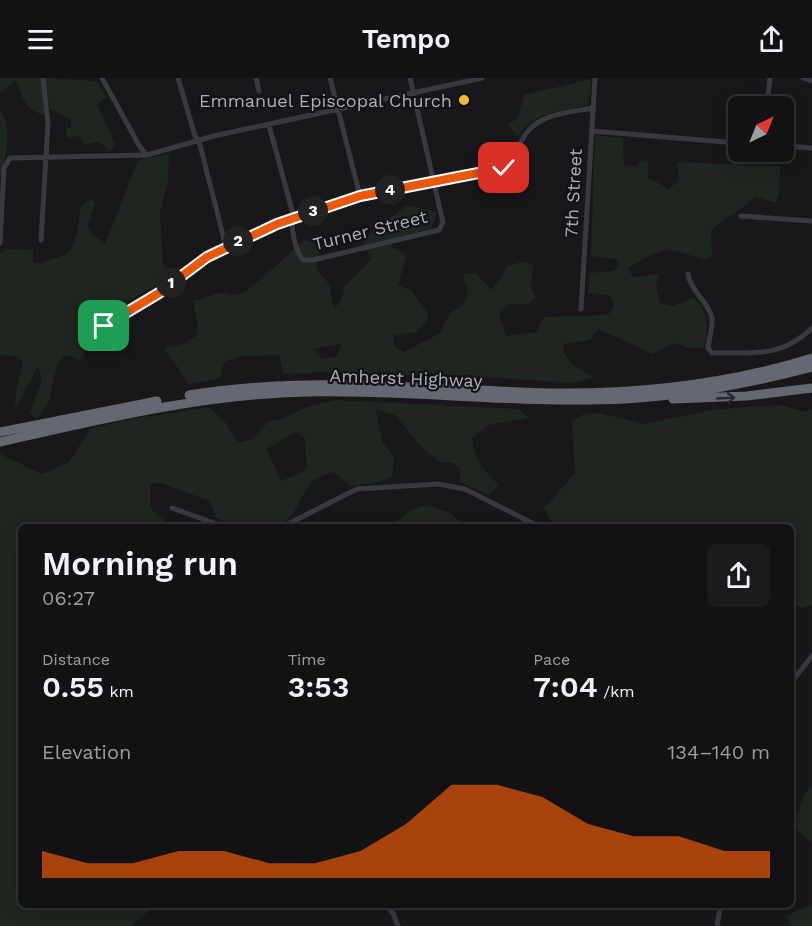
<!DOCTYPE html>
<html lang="en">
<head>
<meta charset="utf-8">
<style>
	:root { --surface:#121214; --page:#1b1b1d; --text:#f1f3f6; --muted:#9c9ea0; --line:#313234; --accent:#ea580c }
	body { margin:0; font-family:"Work Sans",sans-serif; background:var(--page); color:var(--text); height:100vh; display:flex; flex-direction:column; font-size:22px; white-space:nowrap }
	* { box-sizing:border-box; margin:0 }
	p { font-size:20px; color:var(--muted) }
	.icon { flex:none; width:33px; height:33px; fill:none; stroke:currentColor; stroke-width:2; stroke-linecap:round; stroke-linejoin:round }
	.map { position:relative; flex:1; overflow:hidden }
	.side { position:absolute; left:18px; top:446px; width:776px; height:384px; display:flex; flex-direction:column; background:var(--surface); border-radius:9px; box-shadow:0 3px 15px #0003,0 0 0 2px var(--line) }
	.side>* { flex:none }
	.needle { width:39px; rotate:43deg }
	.fabs { position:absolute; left:728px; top:18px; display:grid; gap:12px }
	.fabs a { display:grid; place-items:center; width:66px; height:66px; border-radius:9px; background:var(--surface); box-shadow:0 3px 15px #0003,0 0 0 2px var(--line); font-size:30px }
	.pin { position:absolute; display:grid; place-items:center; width:51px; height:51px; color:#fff; margin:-26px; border-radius:12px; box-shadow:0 3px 9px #0006 }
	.km { position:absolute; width:30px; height:30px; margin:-15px; border-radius:50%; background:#222; color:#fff; font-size:16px; line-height:30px; text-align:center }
	.round { display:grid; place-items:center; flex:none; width:63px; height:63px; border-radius:9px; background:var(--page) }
	.head { display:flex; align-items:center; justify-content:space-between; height:102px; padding:0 24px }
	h1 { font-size:33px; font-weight:600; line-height:45px }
	.stats { display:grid; grid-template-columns:repeat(3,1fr); gap:9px; height:102px; padding:6px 24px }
	.stats div { display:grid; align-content:center }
	.stats b { font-size:30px; font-weight:600 }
	.stats small { font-size:16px; font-weight:400 }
	.stats p { font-size:16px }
	.chart { height:168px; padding:12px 24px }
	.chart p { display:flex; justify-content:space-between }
	.chart svg { width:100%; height:108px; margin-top:6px; fill:var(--accent); opacity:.7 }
	header { display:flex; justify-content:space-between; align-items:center; height:78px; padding:0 24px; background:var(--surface); font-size:27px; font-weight:600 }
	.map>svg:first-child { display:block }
	.green { fill:#1e261f; fill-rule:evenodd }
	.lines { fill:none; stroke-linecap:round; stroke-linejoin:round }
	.street { stroke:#393a40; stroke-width:5 }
	.highway { stroke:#656871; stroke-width:9 }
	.oneway { stroke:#28282d }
	.route-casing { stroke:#fff; stroke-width:12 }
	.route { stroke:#ea580c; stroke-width:8 }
	.poi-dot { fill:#fab830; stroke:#131316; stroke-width:2 }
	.labels { text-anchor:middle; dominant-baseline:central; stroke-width:4.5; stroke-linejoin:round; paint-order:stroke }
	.poi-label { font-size:18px; fill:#aaafbb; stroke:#131316; text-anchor:end }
	.street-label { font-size:18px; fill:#aaafbb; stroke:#131316 }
</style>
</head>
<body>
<header><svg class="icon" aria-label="menu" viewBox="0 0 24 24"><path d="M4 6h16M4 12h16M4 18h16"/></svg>Tempo<svg class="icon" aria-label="share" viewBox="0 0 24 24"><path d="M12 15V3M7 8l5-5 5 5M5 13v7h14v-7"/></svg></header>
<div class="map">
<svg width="812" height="848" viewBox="0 0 812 848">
	<rect width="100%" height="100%" fill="#18181b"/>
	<path class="green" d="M0 0H41L45 37C23 32 23 19 16 2L0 15Z
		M45 0 97 3 106 19 97 26 115 66 109 74C101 63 97 63 85 67L80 58 67 60 66 50H71V41L50 31Z
		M591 1 589 26C560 35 537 31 518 58L507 47 518 40 524 17Z
		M0 33C14 49 5 80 0 99Z
		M595 57 623 60 624 87 636 89 640 83 648 82V99L668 111 679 103 677 84 780 88 779 115 776 125 755 119C741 132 725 140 711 153L712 178 704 182C662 167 665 169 628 190L633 199 659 196 656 207 660 225 672 228 693 220C709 234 709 249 704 269L690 271 675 265 652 276 599 251 590 262 564 266 563 274 574 288 595 299 573 305 427 295 403 298 329 294 284 296 279 277 241 278 224 284 220 300 189 306 164 270 183 266 196 258 198 248 193 223C202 221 211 217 221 215 227 214 232 219 239 216 250 213 294 172 303 162L314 164 319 175 316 190 329 206 334 231 342 221 344 209 371 182 364 164 366 159 407 127 437 134 432 150 398 159 391 169 407 176 398 207 412 213 428 235 427 243 416 254 393 258 395 269 404 274 440 255 450 235 464 226 468 213 463 196 476 195 491 212 500 203 507 188 521 184 533 186 531 209 536 220 528 226H509L499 236 506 258 536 254 544 239 608 237 614 228 611 218 588 215 590 195 614 193 619 187 615 181 591 178ZM341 266 337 278 322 281 312 271Z
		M169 76 168 103 160 135 163 187 172 198 127 224 121 222 115 228 109 227 89 244 92 255 83 280 78 283 71 278 62 279 56 291 48 326 36 341 30 335 42 301 38 289 15 332 16 314 23 284 16 278 0 277V176L5 171 33 172V184L41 185C49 181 57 181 64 177 79 169 78 143 81 128L92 121 95 125 88 147 93 159H97L105 166 138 82Z
		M337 322 519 331 529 340 489 347 472 360C474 381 483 393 499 407L489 417 460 404V390L452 384H440L423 371 395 337 376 332 382 364 394 379 392 399 375 405 351 408 334 394C306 400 307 413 294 434 280 457 236 449 216 440L210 423 163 406 150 405V430L170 448H21V826L154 828 132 848H0V376L42 396 69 384 90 351 125 342 209 329 225 344 238 365 252 361 269 343 285 340 307 329ZM293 355H299L305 361 307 390 299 396 281 403 267 371Z
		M781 327 805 334 812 331V527L802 530 791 526 790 448H559L551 443 544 430 575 395 572 343 584 336 599 335 645 346 718 331Z
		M426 427 451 435 463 448H392L410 432Z
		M812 705V765L791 747 790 733 798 734 804 717Z
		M812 826V848H791L786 838Z"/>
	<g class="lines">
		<path class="street" d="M102 0 140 69 147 77
			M178 0 195 58 199 63 226 169
			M256 0 259 13
			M330 0 360 118
			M803 0 812 3
			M767 28 770 0
			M269 47 293 136C290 148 295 173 303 182H313L439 152 443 144 410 0
			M592 53 738 65
			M783 68 812 70
			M741 138 812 143
			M41 162 48 45 43 0
			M0 165 4 90 10 80 147 77 214 58 482 0
			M688 196C691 214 708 223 712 240 713 249 709 260 708 270L712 275C752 274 780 281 812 250
			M581 231 595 0
			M104 248 159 215 207 179 277 146 360 118 504 90C513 83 517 71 522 62 536 35 566 35 593 30
			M172 430 222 448
			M284 448 357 411 438 406 465 411 538 448
			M790 606 812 578
			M384 826 393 835 398 848
			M717 848 721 826"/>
		<path class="highway" d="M189 317C310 297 430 312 552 315 639 316 729 306 812 280
			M673 321 747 318 812 310
			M0 354 157 323
			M0 364C102 341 203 316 308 314 413 312 519 326 625 321 688 317 751 305 812 289"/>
	</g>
	<defs><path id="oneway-shaft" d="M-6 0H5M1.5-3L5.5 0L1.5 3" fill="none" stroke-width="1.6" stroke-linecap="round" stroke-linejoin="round" transform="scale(1.5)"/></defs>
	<use class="oneway" href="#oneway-shaft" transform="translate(726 320) rotate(-3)"/>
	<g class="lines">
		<defs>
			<path id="route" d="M104 248 159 215 207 179 277 146 360 118 504 90"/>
		</defs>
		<use href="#route" class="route-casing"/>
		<use href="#route" class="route"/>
	</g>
	<circle class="poi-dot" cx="464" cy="22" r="6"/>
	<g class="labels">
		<g class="poi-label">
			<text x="452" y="22">Emmanuel Episcopal Church</text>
		</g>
		<g class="street-label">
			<text transform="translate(573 115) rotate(-87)">7th Street</text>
			<text transform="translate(370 152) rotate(-14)">Turner Street</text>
			<text transform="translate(406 300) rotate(2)">Amherst Highway</text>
		</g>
	</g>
</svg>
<div class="fabs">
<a><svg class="needle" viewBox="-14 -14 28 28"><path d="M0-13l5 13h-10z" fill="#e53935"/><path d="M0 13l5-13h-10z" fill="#9c9ea0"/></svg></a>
</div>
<div class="pin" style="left:104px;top:248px;background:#1e9e55"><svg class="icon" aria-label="arrive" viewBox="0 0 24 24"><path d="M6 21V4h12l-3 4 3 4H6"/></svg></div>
<div class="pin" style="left:504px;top:90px;background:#d93025"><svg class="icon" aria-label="check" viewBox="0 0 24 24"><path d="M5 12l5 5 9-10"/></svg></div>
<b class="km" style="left:171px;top:205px">1</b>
<b class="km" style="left:238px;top:163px">2</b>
<b class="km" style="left:313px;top:133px">3</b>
<b class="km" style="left:390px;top:112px">4</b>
<section class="side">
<div class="head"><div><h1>Morning run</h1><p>06:27</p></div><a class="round"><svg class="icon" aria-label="share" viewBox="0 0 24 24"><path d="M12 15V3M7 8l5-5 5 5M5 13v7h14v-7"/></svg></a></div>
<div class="stats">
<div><p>Distance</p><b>0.55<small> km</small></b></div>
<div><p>Time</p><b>3:53</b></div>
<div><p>Pace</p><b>7:04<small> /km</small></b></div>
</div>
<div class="chart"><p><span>Elevation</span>134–140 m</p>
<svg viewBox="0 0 160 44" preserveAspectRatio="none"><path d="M0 44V33L10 38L20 38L30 33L40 33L50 38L60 38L70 33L80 22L90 6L100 6L110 11L120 22L130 27L140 27L150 33L160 33V44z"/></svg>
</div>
</section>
</div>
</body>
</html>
